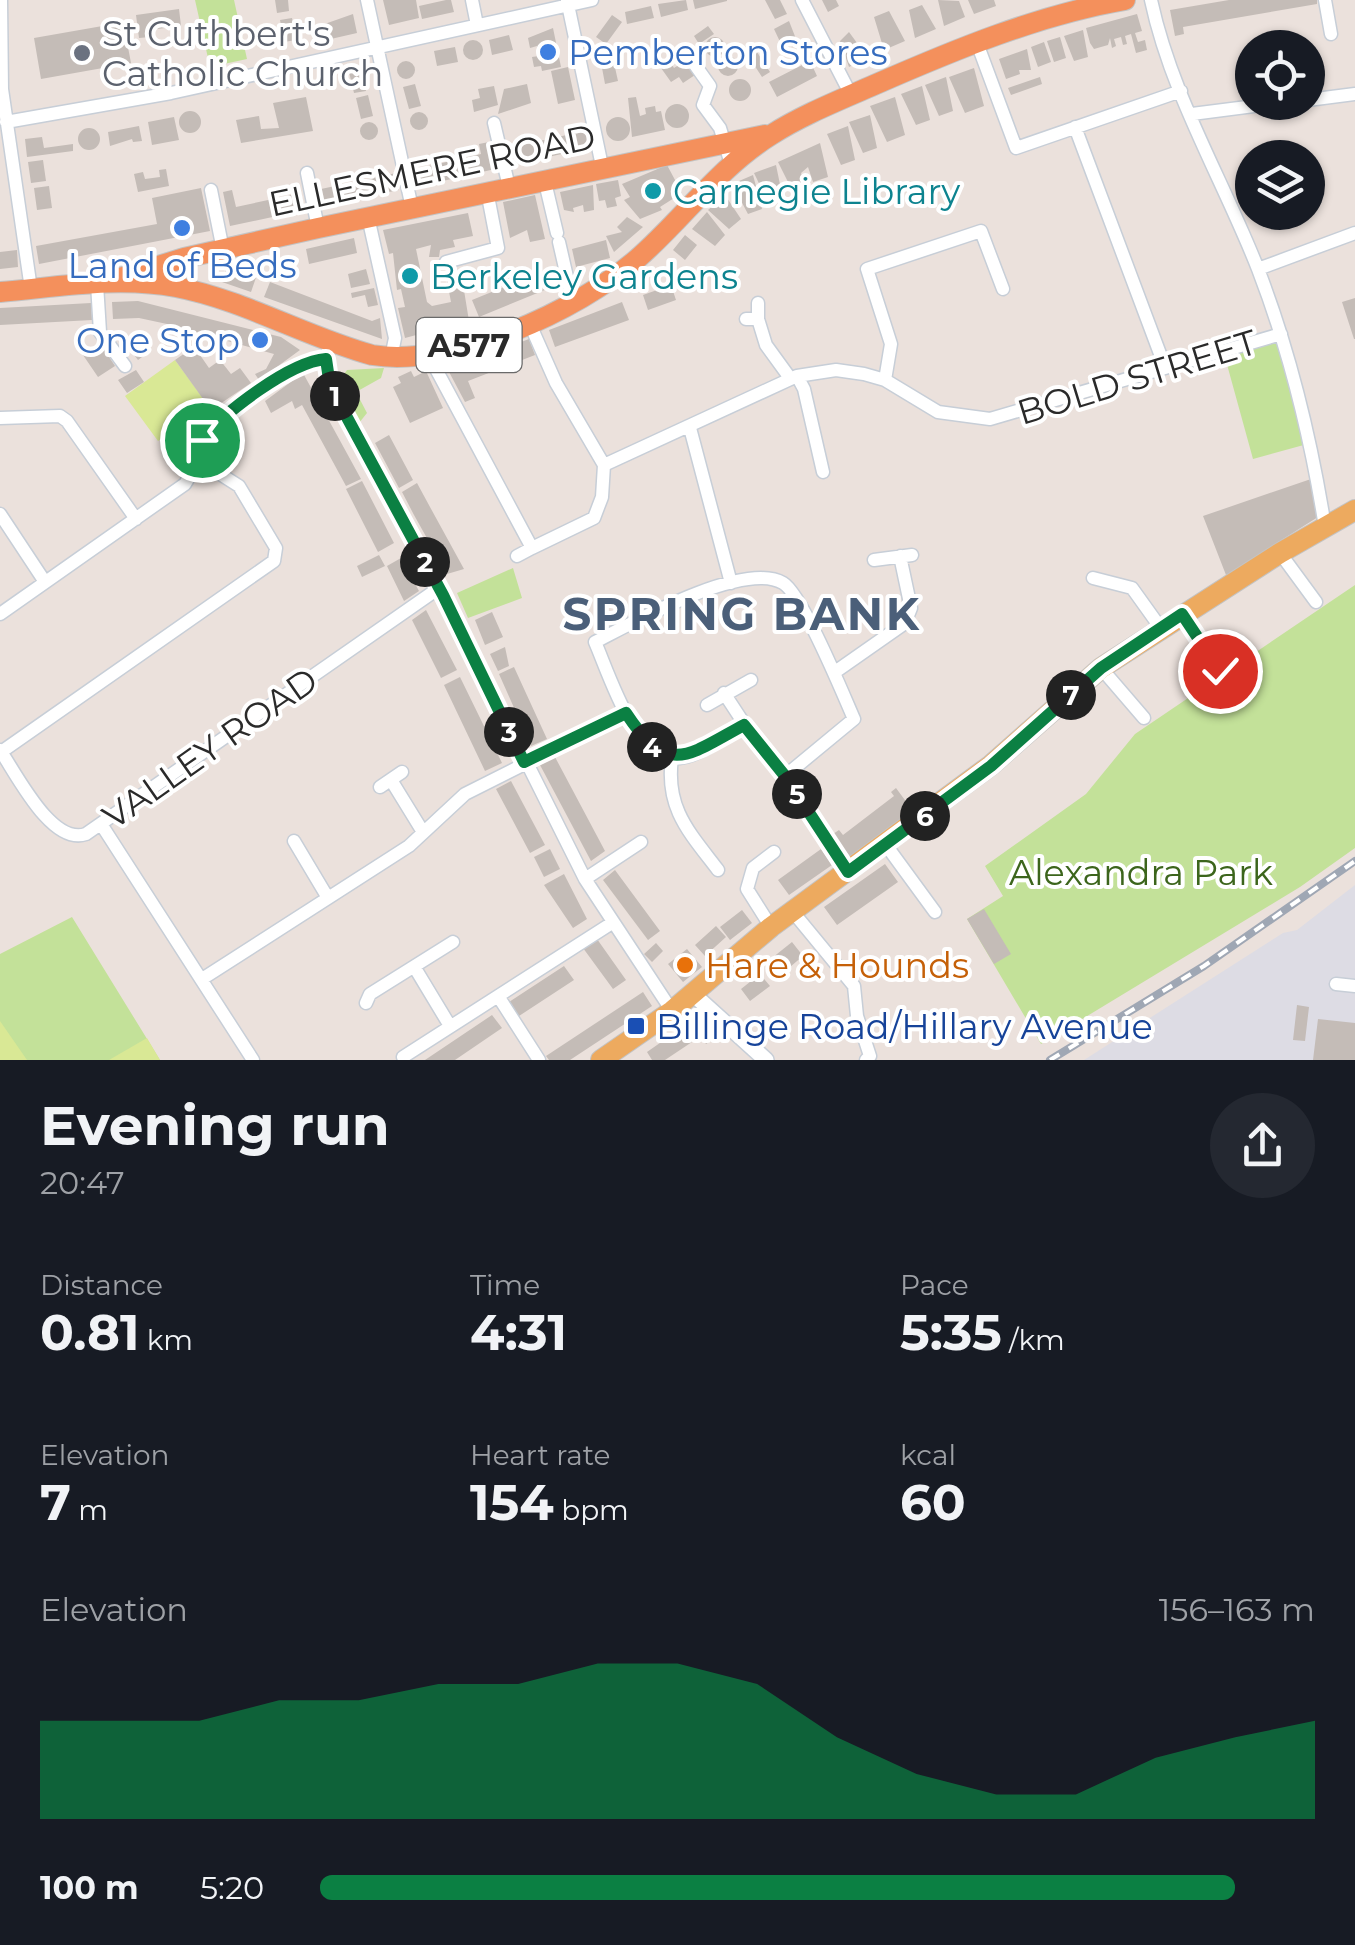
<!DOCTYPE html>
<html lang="en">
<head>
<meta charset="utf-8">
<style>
	:root { --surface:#171b24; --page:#242831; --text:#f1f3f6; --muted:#9ea1a6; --accent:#0b8043 }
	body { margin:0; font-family:Montserrat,sans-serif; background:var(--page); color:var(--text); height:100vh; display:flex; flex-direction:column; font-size:38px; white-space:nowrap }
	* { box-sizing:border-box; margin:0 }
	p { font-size:32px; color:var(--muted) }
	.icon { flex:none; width:55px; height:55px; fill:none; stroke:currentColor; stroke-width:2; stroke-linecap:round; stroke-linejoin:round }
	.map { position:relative; height:1060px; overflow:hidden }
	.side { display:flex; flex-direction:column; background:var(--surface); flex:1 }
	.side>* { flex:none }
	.buttons { position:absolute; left:1235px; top:30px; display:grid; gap:20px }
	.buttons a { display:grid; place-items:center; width:90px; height:90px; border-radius:50%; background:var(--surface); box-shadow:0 2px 8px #0004; font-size:50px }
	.pin { position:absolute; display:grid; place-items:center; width:85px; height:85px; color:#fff; margin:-42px; border:5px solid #fff; border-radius:50%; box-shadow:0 2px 10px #0007 }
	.km { position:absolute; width:50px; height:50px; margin:-25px; border-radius:50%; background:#222; color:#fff; font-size:28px; line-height:50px; text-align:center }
	.round { display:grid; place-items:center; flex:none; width:105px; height:105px; border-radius:52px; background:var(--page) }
	.overview { display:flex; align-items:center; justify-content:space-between; height:170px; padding:0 40px }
	h1 { font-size:55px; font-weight:700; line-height:75px }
	.metrics { display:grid; grid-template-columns:repeat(3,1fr); gap:15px; height:170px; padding:10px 40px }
	.metrics div { display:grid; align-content:center }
	.metrics b { font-size:50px; font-weight:700 }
	.metrics small { font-size:28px; font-weight:400 }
	.metrics p { font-size:28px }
	.chart { height:280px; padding:20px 40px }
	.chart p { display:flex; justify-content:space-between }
	.chart svg { width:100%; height:180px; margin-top:10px; fill:var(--accent); opacity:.7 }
	ul { padding:0 40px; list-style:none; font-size:32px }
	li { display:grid; grid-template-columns:160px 120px 1fr; align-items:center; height:75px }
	li i { height:25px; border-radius:12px; background:var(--accent) }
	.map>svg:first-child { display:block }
	.industrial { fill:#dddce4 }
	.green { fill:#c3e199 }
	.pitch { fill:#d9e895 }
	.building { fill:#c4bcb7 }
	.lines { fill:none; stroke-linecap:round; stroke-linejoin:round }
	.minor-casing { stroke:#c7ced7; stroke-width:15 }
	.tertiary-casing { stroke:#c7ced7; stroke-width:18 }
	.primary-casing { stroke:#c3c3c3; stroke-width:22 }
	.trunk-casing { stroke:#c3c3c3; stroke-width:22 }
	.minor { stroke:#fff; stroke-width:12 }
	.tertiary { stroke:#fff; stroke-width:15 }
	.primary { stroke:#edaa5f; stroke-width:20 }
	.trunk { stroke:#f4905c; stroke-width:20 }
	.rail-casing { stroke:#9fa7b4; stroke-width:8 }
	.rail { stroke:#fff; stroke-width:4; stroke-dasharray:11; stroke-linecap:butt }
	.route-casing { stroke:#fff; stroke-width:20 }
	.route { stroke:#0b8043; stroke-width:12 }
	.shop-dot { fill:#3f7fe0; stroke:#fff; stroke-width:4 }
	.worship-dot { fill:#6b7280; stroke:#fff; stroke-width:4 }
	.culture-dot { fill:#0f9aa8; stroke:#fff; stroke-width:4 }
	.food-dot { fill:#e8710a; stroke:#fff; stroke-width:4 }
	.transit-dot { fill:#1a4fb4; stroke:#fff; stroke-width:4 }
	.labels { text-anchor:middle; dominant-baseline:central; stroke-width:8; stroke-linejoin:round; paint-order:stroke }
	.shield { fill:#fff; stroke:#6a6a6a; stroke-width:2.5 }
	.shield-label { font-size:32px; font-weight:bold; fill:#2a2a2a }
	.worship-label { font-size:35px; fill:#5b616d; stroke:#fff; text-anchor:start }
	.shop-label { font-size:35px; fill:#366cbe; stroke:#fff; text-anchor:start }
	.street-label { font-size:35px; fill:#2a2a2a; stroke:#fff }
	.culture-label { font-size:35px; fill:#0d838f; stroke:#fff; text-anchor:start }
	.park-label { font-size:35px; fill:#3c651c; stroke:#fff }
	.food-label { font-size:35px; fill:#c56008; stroke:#fff; text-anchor:start }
	.transit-label { font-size:35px; fill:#164399; stroke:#fff; text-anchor:start }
	.district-label { font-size:45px; font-weight:bold; letter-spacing:2.5px; fill:#4b5f79; stroke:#fff }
</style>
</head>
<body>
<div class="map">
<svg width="1355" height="1060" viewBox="0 0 1355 1060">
	<rect width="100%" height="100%" fill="#ebe1dc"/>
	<path class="industrial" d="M1355 885V1060H1084L1283 933 1297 930Z"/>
	<path class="green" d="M195 0H234L247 59 210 67Z
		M1281 334 1311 443 1253 459 1223 350Z
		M384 368 381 378 356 392 367 413 359 423 338 383 347 370Z
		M197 419 180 467 163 446Z
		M513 568 522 598 468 618 457 593Z
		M1355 585V848L1300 887 1041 1044 967 919 1003 896 985 866 1086 794 1135 734Z
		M72 917 160 1060H0V954Z"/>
	<path class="pitch" d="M175 360 208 405 158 441 125 396Z
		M0 1021 27 1060H0Z
		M147 1038 160 1060H109Z"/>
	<path class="building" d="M275 0H288L289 11 277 13Z
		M383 0H416L419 18 389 25Z
		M446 0H451L454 12 422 19 419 6Z
		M686 0 688 10 661 17 658 4Z
		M693 0H727V1L695 9Z
		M765 0H780L787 14 775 19Z
		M822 0H836L839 6 828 12Z
		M938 0 959 1 965 17 944 26Z
		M968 0H994L996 6 974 14Z
		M1229 0H1317V4L1183 27 1184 34 1175 36 1170 10Z
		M922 5 936 29 915 38 909 10Z
		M651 6 654 18 627 24 625 12Z
		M179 9 181 26 149 30 150 37 139 38 136 15Z
		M889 11 905 41 884 50 874 17Z
		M353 14 357 33 322 41 319 26Z
		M1137 14 1142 31 1135 33 1138 42 1145 40 1147 50 1136 53 1131 34 1125 36 1127 44 1123 45 1121 37 1114 39 1116 46 1112 48 1110 38 1108 45 1094 49 1090 43 1086 28Z
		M612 15 622 22 606 44 596 37Z
		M292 18 296 40 284 42 280 20Z
		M131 21 134 41 127 42 131 63 41 79 34 38Z
		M789 21 798 44 792 47 789 42 782 46 774 29Z
		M708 26 714 34 699 44 694 36Z
		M553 28 561 67 542 71 541 66 534 67 532 57 539 56 537 46 530 48 528 38Z
		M1083 30 1088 57 1074 61 1064 36Z
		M849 32 868 58 849 67 840 41Z
		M509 35 513 50 492 55 489 40Z
		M705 47a10 10 0 1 1 20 0a10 10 0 1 1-20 0Z
		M1060 37 1066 58 1054 62 1047 41Z
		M463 50a10 10 0 1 1 20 0a10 10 0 1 1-20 0Z
		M1044 42 1051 62 1038 67 1031 47Z
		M751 43 770 72 762 77 743 48Z
		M455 47 458 62 437 66 434 51Z
		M1027 49 1031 70H1019L1020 74 1006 79 999 59Z
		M612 54 618 81 605 84 600 57Z
		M718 66a10 10 0 1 1 20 0a10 10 0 1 1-20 0Z
		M397 70a9 9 0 1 1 18 0a9 9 0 1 1-18 0Z
		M685 61 695 75 683 83 679 77 671 82 661 68 670 62 674 68Z
		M810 61 817 76 777 97 769 82Z
		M568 67 575 100 558 104 551 71Z
		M974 68 984 106 965 113 949 77Z
		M361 69 366 91 354 93 349 72Z
		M946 77 953 111 939 116 925 85Z
		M1040 77 1042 84 1011 95 1008 88Z
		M729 90a11 11 0 1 1 22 0a11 11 0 1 1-22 0Z
		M415 84 421 106 409 109 403 87Z
		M527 84 531 103 498 114 504 89Z
		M494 86 498 105 474 112 472 100 480 98 478 89Z
		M922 86 930 120 916 125 901 94Z
		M368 95 373 116 361 119 356 98Z
		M306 97 313 131 241 143 236 120 259 116 261 129 279 128 273 103Z
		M636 97 640 116 646 114 645 108 655 106 656 112 661 111 665 130 632 137 628 98Z
		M895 97 905 135 887 142 870 106Z
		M665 116a12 12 0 1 1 24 0a12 12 0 1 1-24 0Z
		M179 122a11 11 0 1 1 22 0a11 11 0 1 1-22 0Z
		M410 121a9 9 0 1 1 18 0a9 9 0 1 1-18 0Z
		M870 115 877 148 863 153 849 122Z
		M174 117 179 140 152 145 148 122Z
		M606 129a12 12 0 1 1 24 0a12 12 0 1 1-24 0Z
		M360 131a9 9 0 1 1 18 0a9 9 0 1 1-18 0Z
		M139 126 142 141 133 142 132 139 110 146 108 132Z
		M848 126 855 160 841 165 827 134Z
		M78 139a11 11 0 1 1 22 0a11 11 0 1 1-22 0Z
		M585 131 589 148 516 164 512 147Z
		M42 137 44 148 73 144V151L27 157 25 139Z
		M489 142 495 169 421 186 416 169 481 154 479 144Z
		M820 143 828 177 813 182 808 167 801 173 805 183 791 188 778 162Z
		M43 160 46 181 31 183 28 162Z
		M667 165 682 193 660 207 662 210 640 219 624 200 630 197 622 184Z
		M776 165 783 199 769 204 754 173Z
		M166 169 169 186 138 192 134 174 143 172 145 179 160 177 159 170Z
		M396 173 399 190 325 205 321 189Z
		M753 175 762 209 748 214 732 184Z
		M618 180 621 196 615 198 617 206 607 208 605 200 599 201 596 184Z
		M593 185 594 210 584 212 583 205 573 208 574 212 564 210 560 192Z
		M49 186 52 208 37 210 34 188Z
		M201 188 210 231 39 264 36 246 157 224 152 198Z
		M232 190 236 207 301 193 305 210 230 226 223 192Z
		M535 195 545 239 530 242 527 230 510 238 503 202Z
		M725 195 741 219 729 229 708 210Z
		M707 212 725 235 715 246 692 229Z
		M468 213 473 236 453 240 455 247 440 250 439 257H429L431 245 416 249 427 302 432 306 451 302 447 281 462 278 469 321 405 338 398 308 405 307 401 289 397 290 393 253 389 254 383 230Z
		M627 217 643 227 614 252 606 236 622 232 617 227Z
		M685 235 697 245 685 260 673 250Z
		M354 238 357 253 309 264 306 249Z
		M606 240 610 258 576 267 572 249Z
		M17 250 18 267 0 269V252Z
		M238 259 260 266 251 292 222 282 228 263 236 266Z
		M550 268 557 285 479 317 472 300Z
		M366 269 370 284 351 288 348 274Z
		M270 282 372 321 380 318 382 339 264 297Z
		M671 285 676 300 648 310 643 295Z
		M374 288 378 305 368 307 365 295 352 298 351 293Z
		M1355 298V339H1354L1342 302Z
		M138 301 281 337 300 350 259 380 255 374 266 369 274 354 167 324 139 318 113 319 112 302Z
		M622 302 629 320 555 347 549 330Z
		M91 303 92 320 0 325V308Z
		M529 339 535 355 468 381 475 398 465 402 448 370Z
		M100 343 115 366 98 377 83 355Z
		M128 347H142L146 354 138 360Z
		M185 353 200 355 209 368 220 360 231 374 240 368 251 383 211 410 175 360Z
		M136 370 144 382 127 393 118 380Z
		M411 371 414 377 426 371 443 408 410 423 393 387 401 383 398 377Z
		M303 373 361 479 346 486 302 405 295 409 292 401 271 413 265 401Z
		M389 435 413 480 399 488 375 443Z
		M1311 479 1318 517 1226 575 1203 516Z
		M362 481 394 543 378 552 346 489Z
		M417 483 430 507 464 569 447 574 414 515 402 492Z
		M379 555 385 566 362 577 357 566Z
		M401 558 419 591 404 601 387 566Z
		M426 610 457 670 441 678 412 620Z
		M492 612 503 637 485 645 475 620Z
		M505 647 509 666 498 671 490 654Z
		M514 667 547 739 531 746 499 674Z
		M460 677 502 763 485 771 444 685Z
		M555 757 605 851 591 861 540 765Z
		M511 781 545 845 530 853 496 789Z
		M896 788 913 811 851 858 833 834 839 830 843 835 894 796 891 792Z
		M550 849 560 869 544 877 534 857Z
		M821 849 832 865 789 895 778 880Z
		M885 864 898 882 837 925 824 907Z
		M615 870 660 931 648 940 603 880Z
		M564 874 587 919 573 928 544 885Z
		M984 909 1011 954 994 964 967 919Z
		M742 910 752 923 730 940 720 927Z
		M716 926 726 937 705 956 695 945Z
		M597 939 626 980 613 989 583 948Z
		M792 942 803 956 784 972 772 958Z
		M656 943 663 951 652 962 644 954Z
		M687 949 702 967 683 982 668 964Z
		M564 966 574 980 519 1016 509 1002Z
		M760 974 770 986 750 1001 741 989Z
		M643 992 652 1006 570 1060H549L546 1056Z
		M1297 1005 1309 1007 1305 1041 1293 1040Z
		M492 1015 502 1028 455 1060H425Z
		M700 1015 721 1034 706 1044 701 1036 665 1060H652L647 1052Z
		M1318 1019 1355 1023V1060H1313Z"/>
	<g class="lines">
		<defs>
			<path id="minor" d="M1 0 2 89 31 289
				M367 0 412 208
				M472 0 477 25
				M567 0 602 166
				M802 0 851 95
				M1151 0C1171 94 1223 180 1258 269 1290 352 1311 439 1325 527
				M1325 0 1331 34
				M977 43 1016 148 1181 91
				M688 55 710 86 703 105 720 128 731 164
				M1308 100 1355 94
				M1192 114 1286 102
				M6 122 171 93 592 0
				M494 123 509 187
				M1075 127 1165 367
				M307 173 318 228
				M544 178 557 233
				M211 190 223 250
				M368 217 395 338 391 358
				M559 242 573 303
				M446 262 498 248 487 191
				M1258 269 1355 233
				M97 284 100 332 125 366
				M746 319H758V303
				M758 319 766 345 790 378
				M330 341 325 368 330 386 443 595 585 879 672 1011
				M429 356 532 548 594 518 602 497 604 465 556 383 529 322
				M797 376 804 389 823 472
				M885 380 891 344 867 269 981 231 1003 289
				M0 418 60 416 67 421 136 519
				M690 428 731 583
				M604 465 797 376 836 370 864 374 885 380 938 412 990 419 1281 334
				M0 514 45 582
				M1280 553 1316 602
				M517 556 532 548
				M874 560 912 555
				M1093 578 1132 588 1160 627
				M0 614 185 484C195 469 195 455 202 440 213 415 299 361 325 359
				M1181 614 1220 671
				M1101 668 1144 718
				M835 672 905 623 911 608 900 556
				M724 693 745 725
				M707 705 751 680
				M0 750C17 775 52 846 86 834L439 588
				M1 752 274 561 276 548 239 486 198 460
				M672 758C665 808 689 832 718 870
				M785 776 854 719C843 694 802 594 783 583 744 560 632 623 595 642 609 674 633 753 672 758 694 761 726 735 745 725L785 776 848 872
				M391 780 423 832
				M380 787 402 772
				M101 824 253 1060
				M294 841 328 898
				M886 845 935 912
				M585 879 641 842
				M793 912 854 986 857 1016 870 1056 866 1060
				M771 927 747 889 753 868 774 852
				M415 968 450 1026
				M202 979 409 846 465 794 626 713
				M1336 984 1355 986
				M498 996 539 1060
				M366 1003 370 994 453 942
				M403 1057 612 923"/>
			<path id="tertiary" d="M693 994 766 1060"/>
			<path id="primary" d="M601 1060 672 1011 771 927 991 765 1101 668 1280 553 1355 510"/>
			<path id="trunk" d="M120 278 184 258 318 228 765 135
				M0 292C58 287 118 276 176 287 244 300 306 337 372 355 453 368 577 311 637 259 684 218 718 168 771 135 802 115 840 100 874 85 954 50 1038 15 1125 0"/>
		</defs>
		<use href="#minor" class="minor-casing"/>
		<use href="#tertiary" class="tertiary-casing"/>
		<use href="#primary" class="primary-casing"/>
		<use href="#trunk" class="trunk-casing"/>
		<use href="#minor" class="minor"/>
		<use href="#tertiary" class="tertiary"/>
		<use href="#primary" class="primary"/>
		<use href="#trunk" class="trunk"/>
		<defs>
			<path id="rail" d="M1050 1060 1204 966 1355 861"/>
		</defs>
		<use href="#rail" class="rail-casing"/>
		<use href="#rail" class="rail"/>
	</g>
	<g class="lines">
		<defs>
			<path id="route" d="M202 440C224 412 290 362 326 359L330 386 443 595 524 762 626 713C668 777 687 756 744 725L785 776 848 872 991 766 1101 668 1182 614 1220 671"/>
		</defs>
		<use href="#route" class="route-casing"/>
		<use href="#route" class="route"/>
	</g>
	<g class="shop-dot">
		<circle cx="548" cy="52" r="10"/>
		<circle cx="182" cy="228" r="10"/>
		<circle cx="260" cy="340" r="10"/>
	</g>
	<circle class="worship-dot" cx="82" cy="53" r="10"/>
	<g class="culture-dot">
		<circle cx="653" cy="191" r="10"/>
		<circle cx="410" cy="276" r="10"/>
	</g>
	<circle class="food-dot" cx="685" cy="965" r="10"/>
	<rect class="transit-dot" x="626" y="1016" width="20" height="20" rx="5"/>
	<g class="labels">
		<rect class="shield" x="416.5" y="318" width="105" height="54" rx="8"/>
		<g class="shield-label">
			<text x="469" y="345">A577</text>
		</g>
		<g class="worship-label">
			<text x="102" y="33">St Cuthbert's<tspan x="102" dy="40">Catholic Church</tspan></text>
		</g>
		<g class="shop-label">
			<text x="568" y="52">Pemberton Stores</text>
			<text x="182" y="265" text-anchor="middle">Land of Beds</text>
			<text x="240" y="340" text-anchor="end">One Stop</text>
		</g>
		<g class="street-label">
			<text transform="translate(432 170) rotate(-12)">ELLESMERE ROAD</text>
			<text transform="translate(1137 377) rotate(-17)">BOLD STREET</text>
			<text transform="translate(210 748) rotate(-35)">VALLEY ROAD</text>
		</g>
		<g class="culture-label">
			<text x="673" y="191">Carnegie Library</text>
			<text x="430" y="276">Berkeley Gardens</text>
		</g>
		<g class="park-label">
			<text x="1141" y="872">Alexandra Park</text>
		</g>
		<g class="food-label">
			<text x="705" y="965">Hare &amp; Hounds</text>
		</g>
		<g class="transit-label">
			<text x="656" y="1026">Billinge Road/Hillary Avenue</text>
		</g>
		<g class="district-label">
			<text x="742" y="613">SPRING BANK</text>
		</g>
	</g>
</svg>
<div class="buttons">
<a><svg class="icon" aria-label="locate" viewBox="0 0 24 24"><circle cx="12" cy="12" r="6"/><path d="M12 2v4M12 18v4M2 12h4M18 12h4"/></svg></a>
<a><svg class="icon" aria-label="layers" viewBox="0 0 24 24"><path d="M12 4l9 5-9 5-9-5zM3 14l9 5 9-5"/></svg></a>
</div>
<div class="pin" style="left:202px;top:440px;background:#1e9e55"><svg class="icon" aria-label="arrive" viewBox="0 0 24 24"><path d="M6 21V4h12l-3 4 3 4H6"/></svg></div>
<div class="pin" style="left:1220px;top:671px;background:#d93025"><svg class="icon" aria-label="check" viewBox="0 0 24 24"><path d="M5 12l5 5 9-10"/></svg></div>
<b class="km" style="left:335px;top:396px">1</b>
<b class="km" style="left:425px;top:562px">2</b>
<b class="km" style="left:509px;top:732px">3</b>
<b class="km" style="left:652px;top:747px">4</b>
<b class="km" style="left:797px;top:794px">5</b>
<b class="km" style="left:925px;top:816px">6</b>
<b class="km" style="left:1071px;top:695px">7</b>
</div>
<section class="side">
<div class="overview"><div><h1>Evening run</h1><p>20:47</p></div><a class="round"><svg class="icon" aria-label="share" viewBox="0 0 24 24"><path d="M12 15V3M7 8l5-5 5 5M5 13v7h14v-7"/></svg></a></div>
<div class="metrics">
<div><p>Distance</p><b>0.81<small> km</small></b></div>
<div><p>Time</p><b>4:31</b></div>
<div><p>Pace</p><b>5:35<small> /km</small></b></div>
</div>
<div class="metrics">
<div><p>Elevation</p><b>7<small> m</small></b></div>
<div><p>Heart rate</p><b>154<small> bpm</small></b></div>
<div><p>kcal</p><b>60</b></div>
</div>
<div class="chart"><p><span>Elevation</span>156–163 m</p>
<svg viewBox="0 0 160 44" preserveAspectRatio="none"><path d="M0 44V20L10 20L20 20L30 15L40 15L50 11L60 11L70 6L80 6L90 11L100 24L110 33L120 38L130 38L140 29L150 24L160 20V44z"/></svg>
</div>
<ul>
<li><b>100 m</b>5:20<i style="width:92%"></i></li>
</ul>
</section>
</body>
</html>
